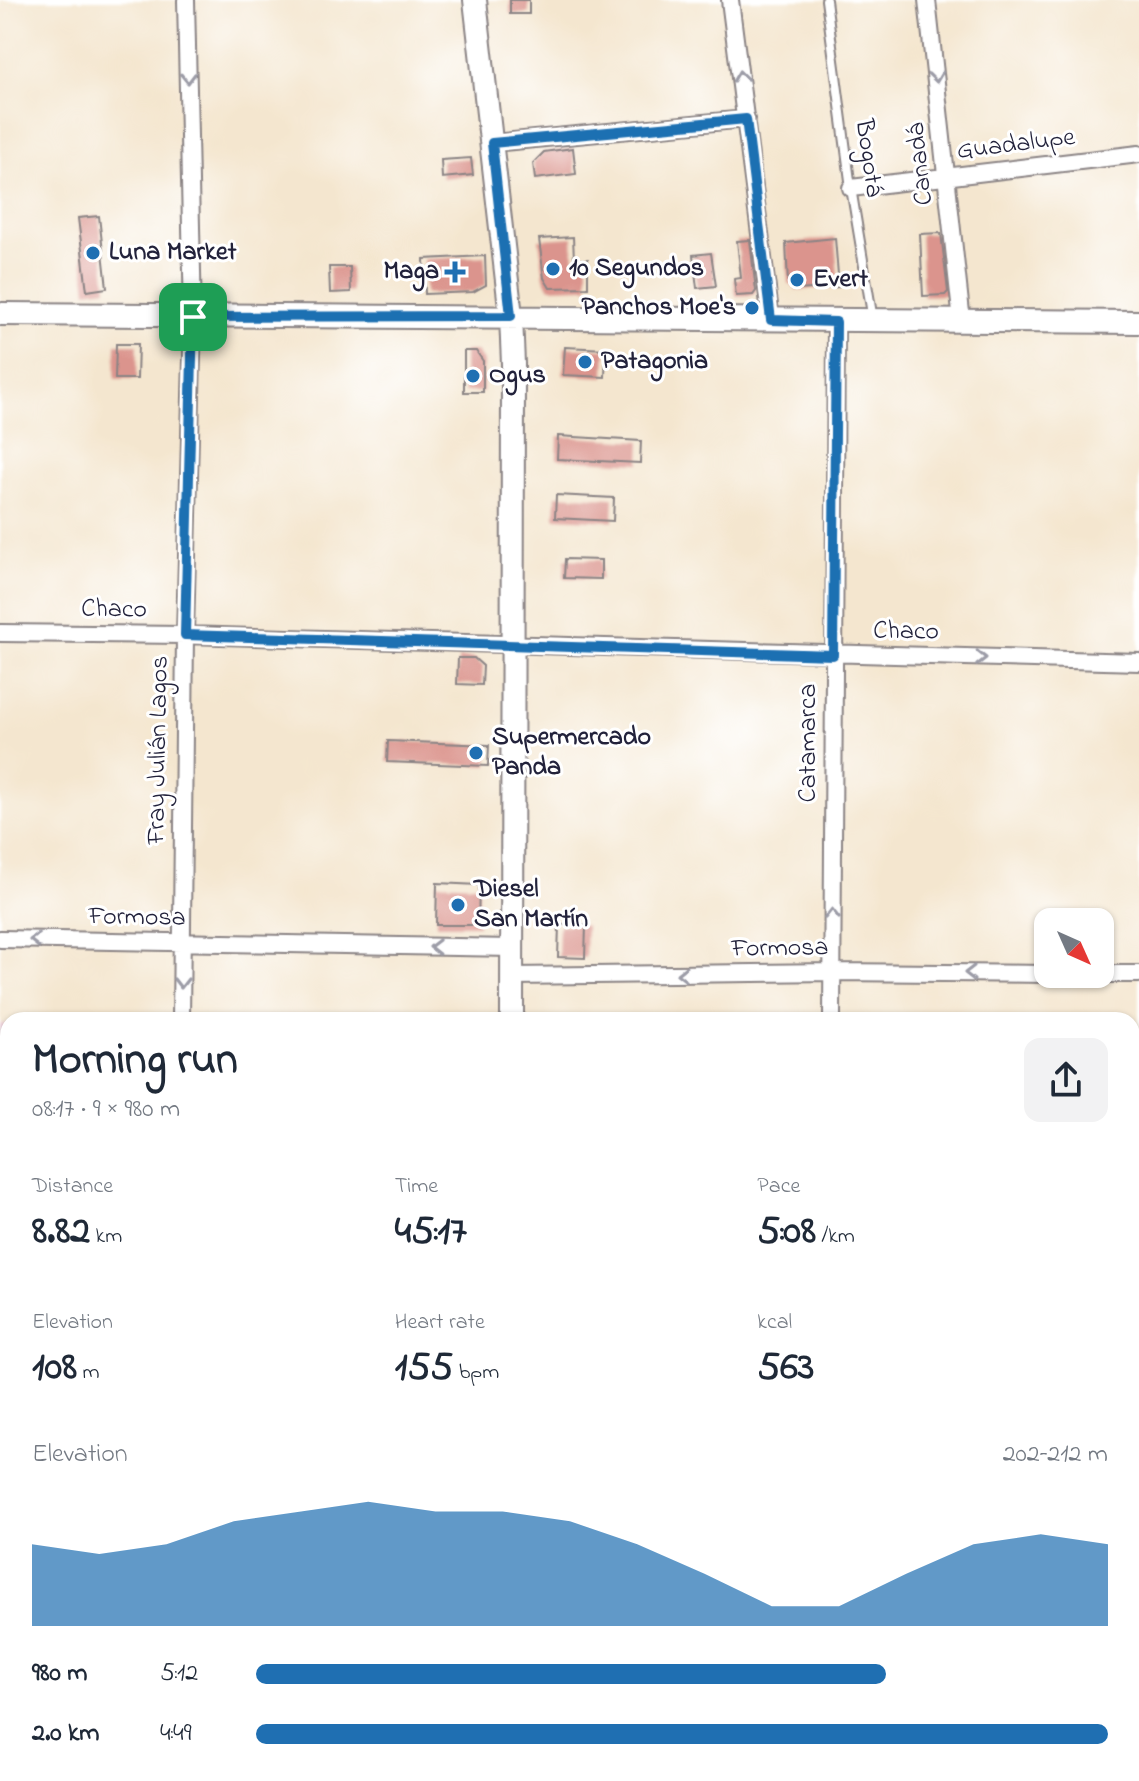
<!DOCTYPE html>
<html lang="en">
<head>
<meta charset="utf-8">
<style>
	:root { --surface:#fff; --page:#f2f2f3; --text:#1f2937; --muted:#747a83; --accent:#1f6fb2 }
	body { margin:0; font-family:"Indie Flower",sans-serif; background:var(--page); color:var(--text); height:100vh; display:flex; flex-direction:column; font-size:30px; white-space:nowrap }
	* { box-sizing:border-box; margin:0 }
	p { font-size:26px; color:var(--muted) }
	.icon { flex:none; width:44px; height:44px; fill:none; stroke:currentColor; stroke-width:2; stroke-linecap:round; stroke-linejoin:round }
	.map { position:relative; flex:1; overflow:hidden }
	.panel { position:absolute; left:0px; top:1012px; width:1140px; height:770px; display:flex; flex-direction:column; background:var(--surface); border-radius:24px 24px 0 0; box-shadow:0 2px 6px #0004 }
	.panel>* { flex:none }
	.needle { width:52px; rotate:135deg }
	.buttons { position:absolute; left:1034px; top:908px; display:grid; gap:16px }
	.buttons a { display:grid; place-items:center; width:80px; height:80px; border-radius:16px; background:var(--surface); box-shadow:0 2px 6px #0004; font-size:40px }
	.pin { position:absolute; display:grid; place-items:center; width:68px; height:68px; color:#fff; margin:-34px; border-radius:16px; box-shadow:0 4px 12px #0006 }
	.round { display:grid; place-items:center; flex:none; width:84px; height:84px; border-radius:16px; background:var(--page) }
	.overview { display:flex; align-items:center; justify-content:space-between; height:136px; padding:0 32px }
	h1 { font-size:44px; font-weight:700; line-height:60px }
	.figures { display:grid; grid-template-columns:repeat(3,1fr); gap:12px; height:136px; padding:8px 32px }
	.figures div { display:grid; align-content:center }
	.figures b { font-size:40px; font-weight:700 }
	.figures small { font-size:22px; font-weight:400 }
	.figures p { font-size:22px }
	.chart { height:224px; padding:16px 32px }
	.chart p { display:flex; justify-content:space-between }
	.chart svg { width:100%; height:144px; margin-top:8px; fill:var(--accent); opacity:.7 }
	ul { padding:0 32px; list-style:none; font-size:26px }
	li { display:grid; grid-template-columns:128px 96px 1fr; align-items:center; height:60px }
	li i { height:20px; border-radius:10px; background:var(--accent) }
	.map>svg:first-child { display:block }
	.built { fill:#f5cfdb }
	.green { fill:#b8c668; stroke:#6d7452; stroke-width:2 }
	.building { fill:#db948d }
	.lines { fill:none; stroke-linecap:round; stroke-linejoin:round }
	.lane-casing { stroke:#8b8485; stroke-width:12 }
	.street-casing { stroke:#8b8485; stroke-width:20 }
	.secondary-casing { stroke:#8b8485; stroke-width:26 }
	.path { stroke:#8b8485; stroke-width:3; stroke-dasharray:6 6; stroke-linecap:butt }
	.lane { stroke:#fff; stroke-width:8 }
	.street { stroke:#fff; stroke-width:16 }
	.secondary { stroke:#fff; stroke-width:22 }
	.oneway { stroke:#9c9ca7 }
	.route-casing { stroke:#fff; stroke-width:16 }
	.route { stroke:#1f6fb2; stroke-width:10 }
	.poi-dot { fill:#1f6fb2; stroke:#fff; stroke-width:3 }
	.labels { text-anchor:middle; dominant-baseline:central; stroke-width:6; stroke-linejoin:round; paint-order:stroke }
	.street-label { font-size:26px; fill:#22223b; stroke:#fff }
	.poi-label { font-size:26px; font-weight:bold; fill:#22223b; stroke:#fff; text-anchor:start }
</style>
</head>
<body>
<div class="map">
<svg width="1139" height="1781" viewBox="0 0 1139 1781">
	<rect width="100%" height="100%" fill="#fff"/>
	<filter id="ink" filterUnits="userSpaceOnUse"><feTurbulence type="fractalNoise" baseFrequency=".0125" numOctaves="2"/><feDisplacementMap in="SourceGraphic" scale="16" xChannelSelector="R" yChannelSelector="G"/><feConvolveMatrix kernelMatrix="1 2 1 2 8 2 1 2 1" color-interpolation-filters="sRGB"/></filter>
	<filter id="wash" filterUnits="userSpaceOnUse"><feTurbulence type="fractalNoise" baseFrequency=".006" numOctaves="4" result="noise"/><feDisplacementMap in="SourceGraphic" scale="32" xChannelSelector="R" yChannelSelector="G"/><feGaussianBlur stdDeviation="1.8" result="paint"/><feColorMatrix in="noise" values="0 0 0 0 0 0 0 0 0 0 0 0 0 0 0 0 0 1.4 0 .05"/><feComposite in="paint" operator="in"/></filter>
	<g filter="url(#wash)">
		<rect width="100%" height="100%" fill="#f4e6cf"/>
		<path class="built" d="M0 1024H8V1667H0Z
			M1132 1438H1139L1136 1521H1132Z"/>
		<path class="green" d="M0 1691H8V1754H0Z"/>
		<g id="blocks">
			<path class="building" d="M510 0H529V14H510Z
				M573 148 576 174 535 179 533 163 544 152Z
				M471 158 473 175 442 178 441 160Z
				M99 216 107 288 87 291 78 218Z
				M941 233 948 292 945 295 923 296 920 234Z
				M573 237 574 259H588V287L550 288 544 278 539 239Z
				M835 238 839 287 797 290 788 283 786 243Z
				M750 240 756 291 753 295 736 296 734 279 741 278 737 241Z
				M711 253 716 286 697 288 693 255Z
				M485 256 486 285 473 292 425 294 424 259Z
				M329 267H350L351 292 330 293Z
				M116 344H138L137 379H115Z
				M565 347 606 349 605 377 563 375Z
				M464 351H476L483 361V392H464Z
				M558 436 641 441 640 463 557 459Z
				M556 495 614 498 613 521 555 518Z
				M565 559 601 560V579L564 578Z
				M458 658H474L483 666 482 685 457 684Z
				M388 741 489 745 488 766 387 762Z
				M437 883 479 885 478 925H436Z
				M559 925H586L585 958 558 957Z"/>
		</g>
	</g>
	<g filter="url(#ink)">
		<use href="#blocks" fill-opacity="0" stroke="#8b8485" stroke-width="2"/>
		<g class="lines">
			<defs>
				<path id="lane" d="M826 0 851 188 873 320
					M433 1781V1774"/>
				<path id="street" d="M730 0 771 320
					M927 0 962 322
					M492 143 746 119
					M851 188 1139 154
					M0 633 185 635 1139 662
					M0 939 513 948
					M1080 974H1139
					M513 976 832 972 1048 974
					M181 1020 185 635 193 317 186 0
					M832 1020 836 322
					M0 1189H8
					M1132 1197H1139
					M1132 1417H1139
					M0 1426 8 1425
					M227 1774V1781
					M675 1781 676 1774
					M825 1781V1774
					M1003 1781V1774"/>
				<path id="secondary" d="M475 0 511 316 513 364 512 1020
					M0 314 1139 322
					M1132 1636H1139
					M1132 1690H1139
					M0 1691H8
					M0 1754H8
					M500 1781 501 1774"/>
			</defs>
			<use href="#lane" class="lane-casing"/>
			<use href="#street" class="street-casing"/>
			<use href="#secondary" class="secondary-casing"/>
			<path class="path" d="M1132 1667 1139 1662
				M0 1718 8 1716"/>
			<use href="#lane" class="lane"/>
			<use href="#street" class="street"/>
			<use href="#secondary" class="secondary"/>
		</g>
		<defs><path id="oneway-chevron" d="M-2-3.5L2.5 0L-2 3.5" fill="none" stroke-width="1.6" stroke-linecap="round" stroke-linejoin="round" transform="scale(2)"/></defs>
		<g class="oneway">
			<use href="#oneway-chevron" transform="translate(740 76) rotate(-97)"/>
			<use href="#oneway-chevron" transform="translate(936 77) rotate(83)"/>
			<use href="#oneway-chevron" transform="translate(188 78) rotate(89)"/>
			<use href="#oneway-chevron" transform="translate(981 658) rotate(1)"/>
			<use href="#oneway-chevron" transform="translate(832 914) rotate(-90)"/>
			<use href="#oneway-chevron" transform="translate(35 940) rotate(-179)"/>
			<use href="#oneway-chevron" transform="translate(435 947) rotate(-179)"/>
			<use href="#oneway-chevron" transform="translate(970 973) rotate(-180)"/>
			<use href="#oneway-chevron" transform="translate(682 974) rotate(179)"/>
			<use href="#oneway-chevron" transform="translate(181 983) rotate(90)"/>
		</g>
	</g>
	<g class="lines" filter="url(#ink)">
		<defs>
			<path id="route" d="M746 119 771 320 836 322 833 655 185 635 193 317 511 316 492 143Z"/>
		</defs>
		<use href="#route" class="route-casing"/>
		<use href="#route" class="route"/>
	</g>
	<g class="poi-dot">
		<circle cx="93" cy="253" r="8"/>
		<circle cx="553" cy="269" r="8"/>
		<path d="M451 260h8v8h8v8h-8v8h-8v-8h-8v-8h8z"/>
		<circle cx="797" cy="280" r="8"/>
		<circle cx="752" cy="308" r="8"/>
		<circle cx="585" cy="362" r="8"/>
		<circle cx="473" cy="376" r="8"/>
		<circle cx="476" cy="753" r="8"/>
		<circle cx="458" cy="905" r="8"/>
	</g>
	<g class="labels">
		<g class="street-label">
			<text transform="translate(1016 145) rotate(-7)">Guadalupe</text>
			<text transform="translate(868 158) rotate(82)">Bogotá</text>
			<text transform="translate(921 164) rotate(-96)">Canadá</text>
			<text transform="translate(114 610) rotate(1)">Chaco</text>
			<text transform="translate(906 632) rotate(1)">Chaco</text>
			<text transform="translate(809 743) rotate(-90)">Catamarca</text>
			<text transform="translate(159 750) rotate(-89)">Fray Julián Lagos</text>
			<text transform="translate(137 918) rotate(1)">Formosa</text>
			<text transform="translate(780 949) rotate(-1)">Formosa</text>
		</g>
		<g class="poi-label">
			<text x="109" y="253">Luna Market</text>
			<text x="569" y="269">10 Segundos</text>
			<text x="439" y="272" text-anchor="end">Maga</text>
			<text x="813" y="280">Evert</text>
			<text x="736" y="308" text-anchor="end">Panchos Moe's</text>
			<text x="601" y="362">Patagonia</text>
			<text x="489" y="376">Ogus</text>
			<text x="492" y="738">Supermercado<tspan x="492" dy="30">Panda</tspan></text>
			<text x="474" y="890">Diesel<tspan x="474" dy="30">San Martín</tspan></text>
		</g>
	</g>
</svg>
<div class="buttons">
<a><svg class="needle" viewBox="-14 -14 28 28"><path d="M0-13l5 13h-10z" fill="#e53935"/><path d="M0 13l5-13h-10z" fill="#747a83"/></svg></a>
</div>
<div class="pin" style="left:193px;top:317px;background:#1e9e55"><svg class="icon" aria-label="arrive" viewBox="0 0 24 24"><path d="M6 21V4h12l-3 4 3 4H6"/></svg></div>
<section class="panel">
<div class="overview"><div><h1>Morning run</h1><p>08:17 · 9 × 980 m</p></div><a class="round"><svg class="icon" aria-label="share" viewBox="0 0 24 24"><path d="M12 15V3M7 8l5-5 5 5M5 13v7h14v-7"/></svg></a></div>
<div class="figures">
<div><p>Distance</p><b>8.82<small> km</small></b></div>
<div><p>Time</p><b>45:17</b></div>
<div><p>Pace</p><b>5:08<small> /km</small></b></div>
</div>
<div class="figures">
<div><p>Elevation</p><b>108<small> m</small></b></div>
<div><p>Heart rate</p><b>155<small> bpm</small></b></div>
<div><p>kcal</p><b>563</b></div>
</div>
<div class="chart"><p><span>Elevation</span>202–212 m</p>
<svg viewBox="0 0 160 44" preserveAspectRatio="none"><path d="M0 44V19L10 22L20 19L30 12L40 9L50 6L60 9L70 9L80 12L90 19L100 28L110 38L120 38L130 28L140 19L150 16L160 19V44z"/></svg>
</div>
<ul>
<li><b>980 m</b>5:12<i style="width:74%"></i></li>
<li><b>2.0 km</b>4:49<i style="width:100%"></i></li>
</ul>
</section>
</div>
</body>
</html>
